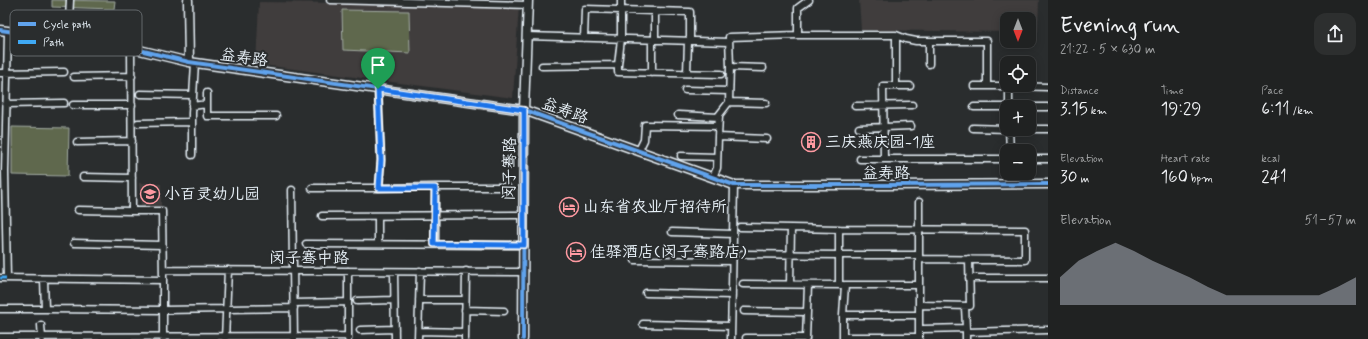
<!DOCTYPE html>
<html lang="en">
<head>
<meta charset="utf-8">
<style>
	:root { --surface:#202222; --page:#2d2f2f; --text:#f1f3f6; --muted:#a2a4a5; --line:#3d3f40; --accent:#8c9099 }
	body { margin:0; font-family:Mynerve,"LXGW WenKai TC",sans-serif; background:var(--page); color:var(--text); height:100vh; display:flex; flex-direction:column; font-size:15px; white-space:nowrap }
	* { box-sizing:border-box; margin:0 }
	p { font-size:13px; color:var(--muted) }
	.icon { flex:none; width:22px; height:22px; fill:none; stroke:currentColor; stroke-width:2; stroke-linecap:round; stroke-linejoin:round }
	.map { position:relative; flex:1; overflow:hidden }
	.sheet { display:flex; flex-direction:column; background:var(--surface); width:320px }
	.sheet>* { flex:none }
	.needle { width:26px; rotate:180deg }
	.fabs { position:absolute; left:1000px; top:12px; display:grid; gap:8px }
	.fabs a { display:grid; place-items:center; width:36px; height:36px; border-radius:8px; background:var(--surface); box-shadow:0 2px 10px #0003,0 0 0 1px var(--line); font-size:20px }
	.pin { position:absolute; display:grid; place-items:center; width:34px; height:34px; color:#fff; margin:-41px -17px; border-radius:50% 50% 50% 0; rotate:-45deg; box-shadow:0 0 4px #0007 }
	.pin .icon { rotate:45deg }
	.round { display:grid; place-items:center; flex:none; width:42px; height:42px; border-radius:12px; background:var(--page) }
	.overview { display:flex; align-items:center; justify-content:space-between; height:68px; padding:0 12px }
	h1 { font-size:22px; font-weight:600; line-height:30px }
	.figures { display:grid; grid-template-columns:repeat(3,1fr); gap:6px; height:68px; padding:4px 12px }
	.figures div { display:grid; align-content:center }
	.figures b { font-size:17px; font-weight:600 }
	.figures small { font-size:11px; font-weight:400 }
	.figures p { font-size:11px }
	.chart { height:112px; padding:8px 12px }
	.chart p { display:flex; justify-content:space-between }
	.chart svg { width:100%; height:72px; margin-top:4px; fill:var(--accent); opacity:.7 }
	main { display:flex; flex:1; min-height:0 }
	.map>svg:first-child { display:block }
	.built { fill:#3f3c3c }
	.green { fill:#5e674e; stroke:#a3aca3 }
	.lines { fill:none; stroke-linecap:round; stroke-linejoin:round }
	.minor-casing { stroke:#e8f1f8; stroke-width:9 }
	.tertiary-casing { stroke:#e8f1f8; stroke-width:11 }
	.minor { stroke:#2a2d2e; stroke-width:6 }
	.tertiary { stroke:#2a2d2e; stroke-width:8 }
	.quiet { stroke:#3fa9f5; stroke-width:3; stroke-dasharray:6 3; stroke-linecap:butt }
	.cycleway-casing { stroke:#2a2d2e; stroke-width:6 }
	.cycleway { stroke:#60a3ed; stroke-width:4 }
	.route-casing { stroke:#fff; stroke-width:8 }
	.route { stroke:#1a73e8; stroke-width:5 }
	.labels { text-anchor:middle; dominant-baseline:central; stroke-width:4; stroke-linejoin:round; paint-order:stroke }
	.street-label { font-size:16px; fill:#e8f1f8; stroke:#2a2d2e }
	.poi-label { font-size:16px; fill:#e8f1f8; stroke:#2a2d2e; text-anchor:start }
	.key { fill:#2a2d2e; stroke:#63686b; stroke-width:1 }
	.key-label { font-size:11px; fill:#e8f1f8 }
</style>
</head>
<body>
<main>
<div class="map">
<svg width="1048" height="339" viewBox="0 0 1048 339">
	<rect width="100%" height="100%" fill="#2a2d2e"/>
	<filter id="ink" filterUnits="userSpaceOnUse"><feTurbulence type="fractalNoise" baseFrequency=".025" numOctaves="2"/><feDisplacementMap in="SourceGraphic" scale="8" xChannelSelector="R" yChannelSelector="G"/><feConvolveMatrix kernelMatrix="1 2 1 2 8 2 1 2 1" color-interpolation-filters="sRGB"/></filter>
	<g filter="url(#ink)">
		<path class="built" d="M859 0H1039L1038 32H1029V19H1007V32L861 30Z
			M259 2 519 5 513 98 256 64Z
			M139 183 161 184V206L141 205Z"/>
		<path class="green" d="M52 0 115 1 114 9 52 7Z
			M342 10 409 11 410 53 343 50Z
			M12 127 69 128 68 176 12 175Z"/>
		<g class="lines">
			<defs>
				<path id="minor" d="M330 0 528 5
					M809 0 798 8V35H896L906 39 916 41H987V86
					M896 35V86
					M527 36 729 42
					M584 38 585 9 690 12V41
					M68 40 70 0
					M655 40V11
					M929 41V64
					M618 65 621 39V0
					M542 66 618 65V72L721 74
					M730 67 729 102 766 103
					M763 68 730 67 729 37 798 35
					M0 73 64 72
					M652 73V40
					M687 73 688 41
					M74 77 132 76
					M974 86H1009
					M685 90 729 91
					M140 94 193 95
					M729 102 719 115 718 137 767 139
					M6 104 64 103
					M207 104V116H276
					M73 105H132
					M192 106 207 104V93
					M855 106 912 105
					M974 107H1007
					M1009 107V86L1048 87
					M1029 107H1048
					M678 115 719 117
					M138 123 189 122
					M859 128 911 126
					M973 128 1007 129
					M1009 129 1010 151
					M1029 129H1048
					M77 142 132 141
					M639 150 644 140 645 125 718 126
					M192 155V113L195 63
					M681 156 717 157
					M860 159H1007
					M884 159 883 86H910
					M1029 159H1048
					M83 177 132 178
					M713 177 717 168 718 137
					M312 188H379L381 160 378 89
					M379 188 435 187
					M292 190 294 339
					M78 210 132 211
					M322 216 523 215
					M378 216V244
					M740 227 791 228
					M672 232 733 234
					M74 243 162 245
					M306 244 524 245
					M435 244V187H507
					M742 254 840 255H919
					M635 260 732 261
					M348 271V339
					M394 272 395 339
					M0 278 163 280 162 211H132L131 48
					M7 278 5 172 8 32
					M969 278H1048
					M743 284 843 285
					M790 284 791 228 839 229
					M839 285V229L1025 230V260L919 259
					M646 293 732 295
					M419 300H465
					M357 301 394 300
					M294 303 348 302
					M922 305 970 306 969 259
					M0 309H45L44 279
					M45 309 166 310
					M163 310 294 308
					M465 310 504 311
					M744 311 807 312
					M843 315H919
					M643 324 731 326
					M41 325 42 339
					M966 328V339
					M923 329 966 328 965 306
					M360 330 395 329
					M419 331 465 332
					M966 332 1048 330
					M0 337 348 336
					M843 337H919
					M746 338H806
					M163 339V270L524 272
					M225 339 228 270
					M418 339 420 271
					M465 339 466 271
					M731 339 734 185
					M806 339 808 285
					M843 339V315L845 285H919
					M919 339V202"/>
				<path id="tertiary" d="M188 0 189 62
					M0 30 131 48 189 62 524 110 734 185H885L1048 184
					M523 339 524 110 528 0"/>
			</defs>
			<use href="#minor" class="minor-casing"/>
			<use href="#tertiary" class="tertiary-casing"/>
			<use href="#minor" class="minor"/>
			<use href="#tertiary" class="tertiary"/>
			<path class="quiet" d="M0 278H7"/>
			<defs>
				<path id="cycleway" d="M0 30 131 48 189 62 524 110 734 185H885L1048 184
					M523 339 524 110"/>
			</defs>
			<use href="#cycleway" class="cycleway-casing"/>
			<use href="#cycleway" class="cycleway"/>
		</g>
	</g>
	<g class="lines" filter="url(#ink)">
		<defs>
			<path id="route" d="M378 89 524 110V245L434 244 435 188H379L381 160Z"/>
		</defs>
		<use href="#route" class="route-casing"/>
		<use href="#route" class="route"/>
	</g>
	<defs>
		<symbol id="building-ring" viewBox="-11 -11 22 22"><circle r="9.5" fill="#2a2d2e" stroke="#ff9aa2" stroke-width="1.5"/><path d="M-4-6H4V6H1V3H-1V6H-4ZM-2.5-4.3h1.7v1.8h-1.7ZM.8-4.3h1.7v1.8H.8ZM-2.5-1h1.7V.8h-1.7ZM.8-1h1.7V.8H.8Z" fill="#ff9aa2"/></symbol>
		<symbol id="school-ring" viewBox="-11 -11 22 22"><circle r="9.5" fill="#2a2d2e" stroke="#ff9aa2" stroke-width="1.5"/><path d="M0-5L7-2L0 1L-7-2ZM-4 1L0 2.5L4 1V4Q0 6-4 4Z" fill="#ff9aa2"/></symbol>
		<symbol id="hotel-ring" viewBox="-11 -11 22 22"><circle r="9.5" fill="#2a2d2e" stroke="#ff9aa2" stroke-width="1.5"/><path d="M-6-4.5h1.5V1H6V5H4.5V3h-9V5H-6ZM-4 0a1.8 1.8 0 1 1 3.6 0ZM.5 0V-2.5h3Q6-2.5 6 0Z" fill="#ff9aa2"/></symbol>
	</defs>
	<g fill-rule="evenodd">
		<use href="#building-ring" x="800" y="131" width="22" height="22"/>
		<use href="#school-ring" x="139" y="183" width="22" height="22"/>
		<use href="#hotel-ring" x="558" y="196" width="22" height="22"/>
		<use href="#hotel-ring" x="565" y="241" width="22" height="22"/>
	</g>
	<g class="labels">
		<g class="street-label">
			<text transform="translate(244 58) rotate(8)">益寿路</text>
			<text transform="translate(565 111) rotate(20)">益寿路</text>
			<text transform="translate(510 169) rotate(-89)">闵子骞路</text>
			<text x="886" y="173">益寿路</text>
			<text x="309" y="258">闵子骞中路</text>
		</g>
		<g class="poi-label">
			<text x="825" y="142">三庆燕庆园-1座</text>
			<text x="164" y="194">小百灵幼儿园</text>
			<text x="583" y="207">山东省农业厅招待所</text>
			<text x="590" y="252">佳驿酒店(闵子骞路店)</text>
		</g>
	</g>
	<rect x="10" y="10" width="132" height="46" rx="6" class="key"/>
	<rect x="18" y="22" width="18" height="4" fill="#60a3ed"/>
	<rect x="18" y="40" width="18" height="4" fill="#3fa9f5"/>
	<g class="key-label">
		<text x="43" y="28">Cycle path</text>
		<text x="43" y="46">Path</text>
	</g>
</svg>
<div class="fabs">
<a><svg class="needle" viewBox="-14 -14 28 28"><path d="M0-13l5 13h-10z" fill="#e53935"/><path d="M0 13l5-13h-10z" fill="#a2a4a5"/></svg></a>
<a><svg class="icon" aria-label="locate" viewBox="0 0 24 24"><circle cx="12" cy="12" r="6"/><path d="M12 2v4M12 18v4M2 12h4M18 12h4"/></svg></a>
<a>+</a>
<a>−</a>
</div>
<div class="pin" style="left:378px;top:89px;background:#1e9e55"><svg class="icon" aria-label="arrive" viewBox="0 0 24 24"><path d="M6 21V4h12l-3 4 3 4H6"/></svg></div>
</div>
<section class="sheet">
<div class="overview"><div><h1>Evening run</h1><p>21:22 · 5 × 630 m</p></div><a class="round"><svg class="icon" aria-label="share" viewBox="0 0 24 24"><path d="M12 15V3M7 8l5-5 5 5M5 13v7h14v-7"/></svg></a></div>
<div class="figures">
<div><p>Distance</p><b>3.15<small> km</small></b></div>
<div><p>Time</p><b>19:29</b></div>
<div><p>Pace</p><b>6:11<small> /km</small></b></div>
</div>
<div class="figures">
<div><p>Elevation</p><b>30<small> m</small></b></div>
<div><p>Heart rate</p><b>160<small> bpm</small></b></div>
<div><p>kcal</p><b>241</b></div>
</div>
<div class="chart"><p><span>Elevation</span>51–57 m</p>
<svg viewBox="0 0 160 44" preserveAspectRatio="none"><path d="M0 44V27L10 17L20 11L30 6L40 11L50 17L60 22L70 27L80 33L90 38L100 38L110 38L120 38L130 38L140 38L150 33L160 27V44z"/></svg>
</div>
</section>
</main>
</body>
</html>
